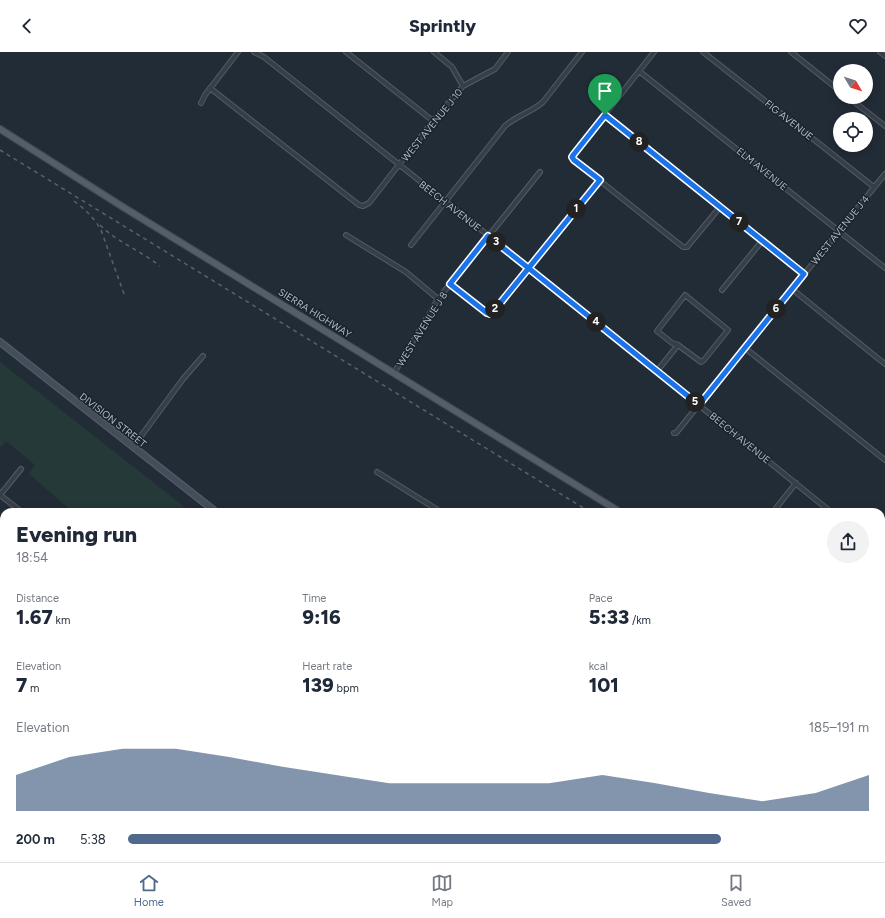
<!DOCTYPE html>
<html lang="en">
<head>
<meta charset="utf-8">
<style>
	:root { --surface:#fff; --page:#f2f2f3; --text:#1f2937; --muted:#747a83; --line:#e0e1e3; --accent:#4f688b }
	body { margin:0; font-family:Figtree,sans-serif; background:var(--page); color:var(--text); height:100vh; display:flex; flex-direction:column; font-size:15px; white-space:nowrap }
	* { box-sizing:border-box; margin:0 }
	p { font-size:13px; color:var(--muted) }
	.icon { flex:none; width:22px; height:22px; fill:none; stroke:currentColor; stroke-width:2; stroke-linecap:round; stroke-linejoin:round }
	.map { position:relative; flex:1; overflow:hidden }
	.side { position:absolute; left:0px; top:456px; width:885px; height:354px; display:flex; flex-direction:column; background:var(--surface); border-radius:12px 12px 0 0; box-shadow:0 2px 10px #0003 }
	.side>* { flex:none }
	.needle { width:26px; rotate:129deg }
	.buttons { position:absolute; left:833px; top:12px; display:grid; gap:8px }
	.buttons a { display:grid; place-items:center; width:40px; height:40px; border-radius:50%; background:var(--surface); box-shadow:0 2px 10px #0003; font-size:20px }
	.pin { position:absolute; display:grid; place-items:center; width:34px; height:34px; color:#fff; margin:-41px -17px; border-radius:50% 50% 50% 0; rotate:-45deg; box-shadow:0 0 4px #0007 }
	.pin .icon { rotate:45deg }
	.km { position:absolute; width:20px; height:20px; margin:-10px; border-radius:50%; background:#222; color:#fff; font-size:11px; line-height:20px; text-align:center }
	.round { display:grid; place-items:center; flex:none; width:42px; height:42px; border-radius:21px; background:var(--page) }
	.summary { display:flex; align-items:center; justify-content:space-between; height:68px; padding:0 16px }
	h1 { font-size:22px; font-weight:800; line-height:30px }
	.figures { display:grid; grid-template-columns:repeat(3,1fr); gap:6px; height:68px; padding:4px 16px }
	.figures div { display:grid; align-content:center }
	.figures b { font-size:20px; font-weight:800 }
	.figures small { font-size:11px; font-weight:400 }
	.figures p { font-size:11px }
	.chart { height:112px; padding:8px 16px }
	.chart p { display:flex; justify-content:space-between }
	.chart svg { width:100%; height:72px; margin-top:4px; fill:var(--accent); opacity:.7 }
	ul { padding:0 16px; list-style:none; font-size:13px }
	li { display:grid; grid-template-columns:64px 48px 1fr; align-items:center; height:30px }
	li i { height:10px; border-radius:5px; background:var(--accent) }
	header { display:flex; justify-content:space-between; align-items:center; height:52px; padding:0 16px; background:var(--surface); font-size:18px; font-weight:800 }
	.menu { display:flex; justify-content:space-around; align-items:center; height:56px; border-top:1px solid var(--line); background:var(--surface); font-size:11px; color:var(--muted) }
	.menu a { display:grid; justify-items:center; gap:2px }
	.menu .on { color:var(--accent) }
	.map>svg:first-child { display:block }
	.green { fill:#253939 }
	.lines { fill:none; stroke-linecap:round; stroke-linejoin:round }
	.street-casing { stroke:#535c65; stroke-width:6 }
	.secondary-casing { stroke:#535c65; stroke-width:8 }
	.primary-casing { stroke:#3f4751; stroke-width:8 }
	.street { stroke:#363e48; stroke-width:4 }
	.secondary { stroke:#444d5a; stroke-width:5.5 }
	.primary { stroke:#545d68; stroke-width:6 }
	.rail { stroke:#58626f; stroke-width:1.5; stroke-dasharray:4 4; stroke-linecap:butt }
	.route-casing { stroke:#fff; stroke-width:8 }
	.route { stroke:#1a73e8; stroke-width:5 }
	.labels { text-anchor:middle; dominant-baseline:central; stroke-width:3; stroke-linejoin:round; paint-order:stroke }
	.street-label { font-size:10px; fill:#b0b9c4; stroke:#1b232c }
</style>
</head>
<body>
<header><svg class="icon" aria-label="back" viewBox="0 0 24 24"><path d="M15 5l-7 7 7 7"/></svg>Sprintly<svg class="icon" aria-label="heart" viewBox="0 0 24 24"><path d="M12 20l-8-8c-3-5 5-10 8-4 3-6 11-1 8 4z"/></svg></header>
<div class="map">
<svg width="885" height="810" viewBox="0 0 885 810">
	<rect width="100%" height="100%" fill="#222c37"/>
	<path class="green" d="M0 310 191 460H192H73L29 422 35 413 6 389 0 395Z"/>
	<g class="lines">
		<defs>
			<path id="street" d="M254 0 264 5 553 235 831 460
				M346 0 433 69
				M434 0 452 15 463 34
				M654 0 574 102 572 105 574 108 683 195H687L720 155
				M703 0 874 135
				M791 0 840 39
				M880 0 885 4
				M639 19 885 216
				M210 36 359 153 363 154 369 151 433 69 463 34 495 17 508 0
				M848 45 885 74
				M201 51 205 43 238 0
				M605 63 804 223
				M346 183 406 220 438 247
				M411 193 505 74C516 64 532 60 543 50L582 0
				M450 232 487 261 490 262 493 260 528 216 600 128
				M792 237 885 312
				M722 238 762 189
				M685 243 728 278 704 308 701 310 678 293 672 291 657 279Z
				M745 296 885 408
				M657 319 678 293
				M394 321 438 247 540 120
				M674 381H676L885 122
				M133 395 183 327 203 304
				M377 420 441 460
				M0 443 21 417
				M0 443 22 460
				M773 460 796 431
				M881 501 885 504
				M0 647 4 650
				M0 714 4 718
				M0 764 4 759
				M0 784 4 788
				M24 806 29 810
				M109 806 114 810
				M188 806 191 810
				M278 806 283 810
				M435 806 449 810
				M854 806 859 810
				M338 810 353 806
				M520 810 523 806
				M729 810 732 806
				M796 810 799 806"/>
			<path id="secondary" d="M0 290 216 460
				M652 806 657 810"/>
			<path id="primary" d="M0 77 123 155 620 460
				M881 527 885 523
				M881 545 885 540
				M881 588 885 590
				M881 593 885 595
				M881 603 885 605
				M660 810 663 806"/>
		</defs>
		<use href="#street" class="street-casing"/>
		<use href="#secondary" class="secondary-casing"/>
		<use href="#primary" class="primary-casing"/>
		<use href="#street" class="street"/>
		<use href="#secondary" class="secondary"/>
		<use href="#primary" class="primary"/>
		<path class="rail" d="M0 98 590 460
			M74 149C85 157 94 166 101 178L124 242
			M100 173C117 190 141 199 160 214
			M881 643 885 646"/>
	</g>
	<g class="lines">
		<defs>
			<path id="route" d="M605 63 574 102 572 105 574 108 600 128 493 260 490 262 487 261 450 232 488 184C559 240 629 297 699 353L804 222 605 63"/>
		</defs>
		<use href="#route" class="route-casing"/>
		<use href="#route" class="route"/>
	</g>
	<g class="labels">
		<g class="street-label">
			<text transform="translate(789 68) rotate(38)">FIG AVENUE</text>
			<text transform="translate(432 73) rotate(-51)">WEST AVENUE J 10</text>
			<text transform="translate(762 117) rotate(39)">ELM AVENUE</text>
			<text transform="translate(450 154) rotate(38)">BEECH AVENUE</text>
			<text transform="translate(840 178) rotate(-51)">WEST AVENUE J 4</text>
			<text transform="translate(315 261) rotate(32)">SIERRA HIGHWAY</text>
			<text transform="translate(422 277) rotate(-58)">WEST AVENUE J 8</text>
			<text transform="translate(113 368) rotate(38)">DIVISION STREET</text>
			<text transform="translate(740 386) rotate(39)">BEECH AVENUE</text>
		</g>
	</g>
</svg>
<div class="buttons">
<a><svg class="needle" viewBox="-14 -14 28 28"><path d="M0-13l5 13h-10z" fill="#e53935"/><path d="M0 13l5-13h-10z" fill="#747a83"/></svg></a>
<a><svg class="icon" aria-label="locate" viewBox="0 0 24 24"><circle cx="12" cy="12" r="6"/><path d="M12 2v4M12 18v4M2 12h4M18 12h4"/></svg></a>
</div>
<div class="pin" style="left:605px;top:63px;background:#1e9e55"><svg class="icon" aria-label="arrive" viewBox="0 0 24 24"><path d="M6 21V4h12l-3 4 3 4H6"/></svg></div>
<b class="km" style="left:576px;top:157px">1</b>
<b class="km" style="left:495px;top:257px">2</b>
<b class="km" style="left:496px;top:190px">3</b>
<b class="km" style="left:596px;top:270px">4</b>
<b class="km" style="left:695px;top:350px">5</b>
<b class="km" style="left:776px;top:257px">6</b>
<b class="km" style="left:739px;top:170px">7</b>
<b class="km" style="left:639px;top:90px">8</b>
<section class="side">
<div class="summary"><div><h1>Evening run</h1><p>18:54</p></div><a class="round"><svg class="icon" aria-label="share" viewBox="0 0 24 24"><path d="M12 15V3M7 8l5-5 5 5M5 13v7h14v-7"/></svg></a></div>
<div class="figures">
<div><p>Distance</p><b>1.67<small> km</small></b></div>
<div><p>Time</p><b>9:16</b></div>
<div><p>Pace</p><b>5:33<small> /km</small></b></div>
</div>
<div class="figures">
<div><p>Elevation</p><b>7<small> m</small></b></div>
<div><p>Heart rate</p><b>139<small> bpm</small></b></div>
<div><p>kcal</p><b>101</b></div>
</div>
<div class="chart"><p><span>Elevation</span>185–191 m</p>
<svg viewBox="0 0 160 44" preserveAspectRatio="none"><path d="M0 44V22L10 11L20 6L30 6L40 11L50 17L60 22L70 27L80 27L90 27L100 27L110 22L120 27L130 33L140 38L150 33L160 22V44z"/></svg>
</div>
<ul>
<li><b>200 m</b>5:38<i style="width:80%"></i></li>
</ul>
</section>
</div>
<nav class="menu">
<a class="on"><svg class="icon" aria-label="home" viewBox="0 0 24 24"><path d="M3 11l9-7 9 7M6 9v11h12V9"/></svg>Home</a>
<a><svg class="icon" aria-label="map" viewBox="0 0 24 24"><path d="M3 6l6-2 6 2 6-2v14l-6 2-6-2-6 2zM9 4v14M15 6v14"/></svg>Map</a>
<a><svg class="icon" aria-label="saved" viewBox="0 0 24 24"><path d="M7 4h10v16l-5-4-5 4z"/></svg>Saved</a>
</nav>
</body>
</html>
